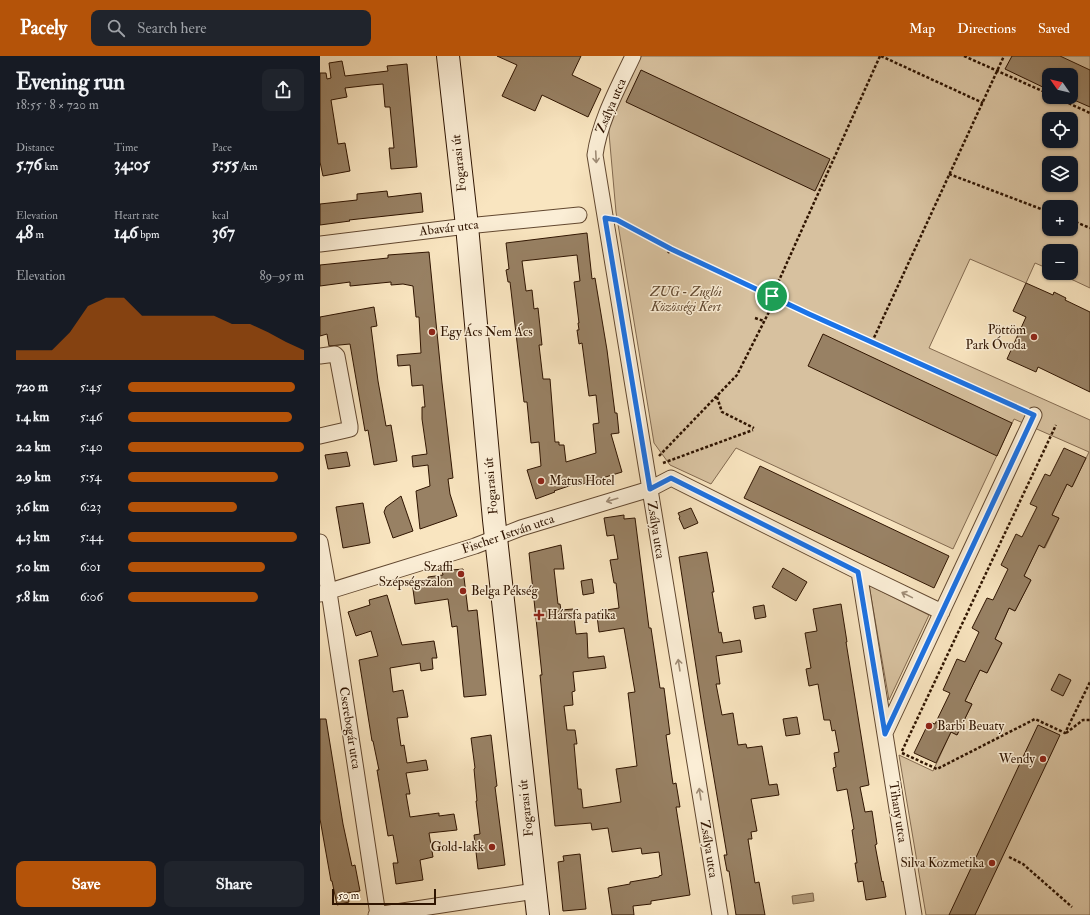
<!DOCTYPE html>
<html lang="en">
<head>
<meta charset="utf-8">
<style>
	:root { --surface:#171b24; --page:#20242c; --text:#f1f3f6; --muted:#9ea1a6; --accent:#b45309 }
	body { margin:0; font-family:"IM FELL Double Pica",serif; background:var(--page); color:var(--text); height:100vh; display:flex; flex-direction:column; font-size:15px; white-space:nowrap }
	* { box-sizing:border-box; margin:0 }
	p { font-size:13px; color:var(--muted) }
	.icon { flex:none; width:22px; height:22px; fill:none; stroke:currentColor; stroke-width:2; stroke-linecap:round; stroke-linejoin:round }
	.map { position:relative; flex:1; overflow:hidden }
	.details { display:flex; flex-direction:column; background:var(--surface); width:320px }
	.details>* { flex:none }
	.needle { width:26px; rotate:304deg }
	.controls { position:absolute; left:722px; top:12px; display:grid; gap:8px }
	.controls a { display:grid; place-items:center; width:36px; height:36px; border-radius:8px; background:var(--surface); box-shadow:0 1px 3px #0004; font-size:20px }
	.scale { position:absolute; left:12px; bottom:10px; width:104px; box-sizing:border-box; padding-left:4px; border:2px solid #2f1400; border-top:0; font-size:11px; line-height:14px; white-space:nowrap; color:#2f1400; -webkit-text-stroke:3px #fbeed6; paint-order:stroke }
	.pin { position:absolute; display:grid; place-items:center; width:34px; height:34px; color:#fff; margin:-17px; border:2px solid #fff; border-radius:50%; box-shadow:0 1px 4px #0007 }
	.round { display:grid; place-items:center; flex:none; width:42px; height:42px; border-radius:8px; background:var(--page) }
	.head { display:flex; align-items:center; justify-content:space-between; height:68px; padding:0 16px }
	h1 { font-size:22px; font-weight:700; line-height:30px }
	.figures { display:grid; grid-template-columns:repeat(3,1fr); gap:6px; height:68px; padding:4px 16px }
	.figures div { display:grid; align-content:center }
	.figures b { font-size:17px; font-weight:700 }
	.figures small { font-size:11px; font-weight:400 }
	.figures p { font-size:11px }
	.chart { height:112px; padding:8px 16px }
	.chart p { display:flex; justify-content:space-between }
	.chart svg { width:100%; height:72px; margin-top:4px; fill:var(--accent); opacity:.7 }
	.cta { display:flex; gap:8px; margin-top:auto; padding:8px 16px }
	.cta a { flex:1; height:46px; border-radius:8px; background:var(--accent); color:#fff; font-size:16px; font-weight:700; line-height:46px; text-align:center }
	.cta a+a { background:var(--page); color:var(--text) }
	ul { padding:0 16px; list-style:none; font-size:13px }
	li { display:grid; grid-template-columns:64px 48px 1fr; align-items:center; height:30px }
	li i { height:10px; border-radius:5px; background:var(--accent) }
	header { display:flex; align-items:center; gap:24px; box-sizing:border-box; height:56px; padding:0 20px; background:var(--accent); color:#fff }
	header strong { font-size:19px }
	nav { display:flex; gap:22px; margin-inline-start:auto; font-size:14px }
	.search { width:280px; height:36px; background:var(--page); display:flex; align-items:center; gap:10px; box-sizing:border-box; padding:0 14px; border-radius:8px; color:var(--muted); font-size:15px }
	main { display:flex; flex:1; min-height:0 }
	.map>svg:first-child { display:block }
	.green { fill:#d7c19f; stroke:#836a50; fill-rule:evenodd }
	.water { fill:#b49e7f; stroke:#7f674c }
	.building { fill:#988164; stroke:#2f1400; fill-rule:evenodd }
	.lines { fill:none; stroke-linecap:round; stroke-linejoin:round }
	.street-casing { stroke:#624830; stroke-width:17 }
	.secondary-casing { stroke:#2f1400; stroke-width:24 }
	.path { stroke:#2f1400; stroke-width:2.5; stroke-dasharray:3 2; stroke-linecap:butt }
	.street { stroke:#fbeed6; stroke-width:15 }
	.secondary { stroke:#fbeed6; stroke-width:22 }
	.oneway { stroke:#9f8c76 }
	.route-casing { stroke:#fff; stroke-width:8 }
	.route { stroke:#1a73e8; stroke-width:5 }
	.poi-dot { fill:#8f2418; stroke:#fbeed6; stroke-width:1.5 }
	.labels { text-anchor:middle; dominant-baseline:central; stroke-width:3; stroke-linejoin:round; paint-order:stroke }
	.street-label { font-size:13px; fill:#2f1400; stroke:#fbeed6 }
	.park-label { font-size:13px; font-style:italic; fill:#614830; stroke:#fbeed6 }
	.poi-label { font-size:13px; fill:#2f1400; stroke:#fbeed6; text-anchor:end }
</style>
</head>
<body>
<header>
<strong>Pacely</strong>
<div class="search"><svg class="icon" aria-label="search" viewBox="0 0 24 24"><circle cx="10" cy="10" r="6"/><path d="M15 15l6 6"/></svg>Search here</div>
<nav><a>Map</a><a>Directions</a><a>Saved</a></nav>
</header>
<main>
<section class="details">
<div class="head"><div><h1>Evening run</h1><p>18:55 · 8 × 720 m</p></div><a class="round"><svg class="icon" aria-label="share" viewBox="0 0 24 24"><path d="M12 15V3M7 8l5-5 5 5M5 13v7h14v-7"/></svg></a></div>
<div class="figures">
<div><p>Distance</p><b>5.76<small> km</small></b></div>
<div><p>Time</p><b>34:05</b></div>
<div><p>Pace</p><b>5:55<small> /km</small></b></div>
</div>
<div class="figures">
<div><p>Elevation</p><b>48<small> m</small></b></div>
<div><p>Heart rate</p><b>146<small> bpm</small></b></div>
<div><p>kcal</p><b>367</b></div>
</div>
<div class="chart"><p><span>Elevation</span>89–95 m</p>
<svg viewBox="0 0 160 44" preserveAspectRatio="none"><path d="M0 44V38L10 38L20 38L30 27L40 11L50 6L60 6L70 17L80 17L90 17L100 17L110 17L120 22L130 22L140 27L150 33L160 38V44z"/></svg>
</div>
<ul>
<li><b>720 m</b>5:45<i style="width:95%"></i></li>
<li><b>1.4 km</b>5:46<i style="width:93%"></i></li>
<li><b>2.2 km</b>5:40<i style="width:100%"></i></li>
<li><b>2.9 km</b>5:54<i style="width:85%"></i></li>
<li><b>3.6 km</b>6:23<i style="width:62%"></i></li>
<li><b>4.3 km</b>5:44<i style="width:96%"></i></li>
<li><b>5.0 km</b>6:01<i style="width:78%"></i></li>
<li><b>5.8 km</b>6:06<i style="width:74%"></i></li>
</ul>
<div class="cta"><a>Save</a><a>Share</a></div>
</section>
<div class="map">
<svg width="770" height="859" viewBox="0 0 770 859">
	<rect width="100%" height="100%" fill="#f9e5c0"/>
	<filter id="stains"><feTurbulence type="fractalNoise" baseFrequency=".005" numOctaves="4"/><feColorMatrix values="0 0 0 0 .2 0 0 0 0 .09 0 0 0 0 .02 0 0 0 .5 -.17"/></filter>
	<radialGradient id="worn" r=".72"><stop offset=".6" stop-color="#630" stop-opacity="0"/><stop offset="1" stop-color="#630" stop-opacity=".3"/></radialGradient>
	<path class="green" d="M321 0H770V232L738 217H751V195H729V213L715 207 706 227 650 203 609 292 770 364V859H606L579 699 613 715 631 676 637 679 652 648 645 645 660 614 667 617 682 587 675 583 689 552 695 555 711 524 704 520 719 489 725 492 739 462 732 459 747 428 752 431 769 396 694 363 633 493 416 392 391 428 350 409 334 387 296 156 288 66ZM729 19H751V41H729ZM729 63H751V85H729ZM729 107H751V129H729ZM729 151H751V173H729Z
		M549 529 609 559 569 644Z"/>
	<path class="water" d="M493 837 494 845 473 848 472 840Z"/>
	<path class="building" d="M177 0H261L252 19 281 33 268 61 222 39 215 55 182 40 197 9Z
		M692 0H740L770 14V51L754 44 757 38 751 35V19H729V34L685 13Z
		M22 5 25 20 68 15 67 10 87 8 97 111 71 113 69 92H74L70 51H65L63 28 51 29 25 32 27 41 11 44 18 88 25 87 30 115 3 120 0 106V17H6L7 23 11 22 9 7Z
		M321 14 510 103 495 135 306 46Z
		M67 135 68 141 101 137 103 156 29 164 30 165 0 169V148L37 144V138Z
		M267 177 272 223 275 222 287 294 295 357H297L299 377 291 378 302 416 256 430 255 428 234 435 235 436 216 443 207 414 221 410 219 386 211 387 207 346H204L190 226H188L186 214 189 213 186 187ZM257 199 260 225 254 226 259 267H258L259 274H257L259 288 262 287 269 340 276 339 279 367 273 368 276 397 246 406 244 389H239V386H235L230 323H223L219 289H222L218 252 214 253 212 234 206 235 202 205Z
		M109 196 122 327 133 422 128 423 130 438 137 460 100 473 96 435 110 430 108 409 93 411 92 400 107 398 102 363V351H105L103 329 92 330 90 309 78 310 77 299 101 297 99 261H96L93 230 83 228 71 229V226L30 230V226L0 230V209L68 202V199Z
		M706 227 733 239 734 236 746 242 745 244 770 256V336L718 311 716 316 687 303 706 261 693 255Z
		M54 251 57 270 51 271 58 325 66 370 71 369 77 405 54 409 48 374 45 375 30 288 9 290 7 278 0 280V261Z
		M503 278 692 367 677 400 488 310Z
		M744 392 766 402 752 431 747 428 732 459 739 462 724 492 719 489 704 520 711 524 695 555 689 552 675 583 682 587 667 617 660 614 645 645 652 648 637 679 631 676 616 707 594 697 609 666 615 668 630 637 623 634 637 603 645 606 659 576 652 572 667 542 673 544 688 513 681 509 696 478 702 481 717 451 710 448 725 418 730 420Z
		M27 396 30 410 8 413 5 399Z
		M440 410 629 500 614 532 424 442Z
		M81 440 93 475 73 482 64 456 66 451Z
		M43 447 50 487 23 492 16 451Z
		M371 452 378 467 364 473 359 462 360 461 358 457Z
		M304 459V463L315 462 329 572H331L340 632H344L350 678 346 679 353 728 356 727 360 751H356L370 839 331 845V848L313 850 314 859H292L288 832 310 828V826L339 821V820L342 819 339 796 322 798 321 792 292 796 288 772 272 774 271 767 235 770 220 619H222L209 497 241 489 244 513H234L238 548H240L241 554 253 553 256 578 267 577 268 602 284 600 286 612 253 616 255 635 252 636 253 649 244 650 247 674H255L257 688H254L258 733H261L263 752 301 746 296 713 317 710 308 637 315 636 304 572 279 576 277 560H280V555L299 552 296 527H294L290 504 298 503 294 479 287 480 284 462Z
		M387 496 394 536H392L399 577 401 576 403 587 420 584 422 596 396 600 400 628H396L402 659 413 657 418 689 426 688 427 692 442 690 449 729 457 728 459 739 431 743 437 775 431 776 432 783H428L435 827 439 826 445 859H416L409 815H407L404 799H407L384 663 359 501Z
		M463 512 487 526 476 545 452 531Z
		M143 513 148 555 157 554 166 639 144 641 137 570 132 571 128 543 95 548 92 526 108 524V521L123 519 122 515Z
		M272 523 274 537 263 539 261 525Z
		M67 539 82 589 114 585 117 602H112L113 613 101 615 100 607 70 612 73 636 83 634 88 661 77 662 81 690 84 689 87 707 106 704 108 714 86 717 90 738H86L90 761 119 757V760L134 758 137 774 109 777 113 801 100 804 103 824 76 828 73 807H78L73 779 68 780 57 714H59L53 685H52L39 604 58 600 51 575 36 580 28 556 50 549 49 544Z
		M521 548 527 586H526L549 729 540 731 545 756 552 755 557 788 555 789 562 826 563 825 566 841 546 844 543 825 538 826 535 807H537L532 774 534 773 527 733 517 735 513 712 516 711 514 697 519 696 515 674 512 675 510 664H504L498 628 489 630 486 613 491 612 485 577 497 575 493 553Z
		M444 549 446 561 435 563 433 551Z
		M739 618 751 624 743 640 731 634Z
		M477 661 480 678 466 680 463 663Z
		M0 663H6L23 768 32 810 35 809 40 835 27 837 29 846 17 849 12 825H11L0 763Z
		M718 669 740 679 733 694 655 859H629Z
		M171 679 177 730 175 731 185 809 158 813 154 779 160 778 156 745H157L154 713 155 712 151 682Z
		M260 798 266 853 243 855 238 806 244 805 243 800Z"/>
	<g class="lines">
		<defs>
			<path id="street" d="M313 0C298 32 280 64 275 99L400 859
				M0 188 147 170 259 159
				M0 300 15 298 17 300 30 370V373L26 374 0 380
				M0 486 9 536 58 859
				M539 516 594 859
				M0 538 155 490 201 472 330 433 351 422 539 516 622 556
				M565 677 714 359
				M56 859 215 835"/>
			<path id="secondary" d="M128 0 147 170 174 464 218 859"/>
		</defs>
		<use href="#street" class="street-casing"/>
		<use href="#secondary" class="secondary-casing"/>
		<path class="path" d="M561 0 663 47
			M644 0 729 38
			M735 41 770 57
			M629 118 729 156
			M751 164 770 172
			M300 166C430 235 567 293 701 353
			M348 197 351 193
			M452 240 560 0
			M435 262 444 265
			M552 286 684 0
			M397 341 402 356 434 372
			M339 400 417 319 456 242
			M343 407 433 374
			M746 677 763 664H770
			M582 695 736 369
			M582 697 617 713 715 663 745 677 770 626
			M689 801 703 808 752 851"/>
		<use href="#street" class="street"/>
		<use href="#secondary" class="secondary"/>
	</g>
	<defs><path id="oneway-shaft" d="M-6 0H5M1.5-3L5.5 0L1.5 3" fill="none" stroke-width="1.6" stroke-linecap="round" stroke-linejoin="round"/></defs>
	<g class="oneway">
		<use href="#oneway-shaft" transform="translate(276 101) rotate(87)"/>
		<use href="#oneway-shaft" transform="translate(292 444) rotate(164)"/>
		<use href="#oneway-shaft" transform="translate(587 539) rotate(-154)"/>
		<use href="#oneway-shaft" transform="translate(359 609) rotate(-99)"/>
		<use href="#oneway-shaft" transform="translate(380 738) rotate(-99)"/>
	</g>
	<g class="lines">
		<defs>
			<path id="route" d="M285 162 297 164 351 193 489 258 714 359 565 678 538 516 351 422 330 433Z"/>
		</defs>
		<use href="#route" class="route-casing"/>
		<use href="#route" class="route"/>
	</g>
	<g class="poi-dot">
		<circle cx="112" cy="276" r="4"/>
		<circle cx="714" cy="281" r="4"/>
		<circle cx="221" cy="425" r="4"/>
		<circle cx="141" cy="518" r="4"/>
		<circle cx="143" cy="535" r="4"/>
		<path d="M217 553h4v4h4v4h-4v4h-4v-4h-4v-4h4z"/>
		<circle cx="609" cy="670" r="4"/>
		<circle cx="723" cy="703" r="4"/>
		<circle cx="172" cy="791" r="4"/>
		<circle cx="672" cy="807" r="4"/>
	</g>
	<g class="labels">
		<g class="street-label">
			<text transform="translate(291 50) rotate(-67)">Zsálya utca</text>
			<text transform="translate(139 107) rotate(-96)">Fogarasi út</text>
			<text transform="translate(129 172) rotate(-7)">Abavár utca</text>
			<text transform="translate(171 430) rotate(-95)">Fogarasi út</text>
			<text transform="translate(336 474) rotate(81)">Zsálya utca</text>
			<text transform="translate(188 478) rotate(-19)">Fischer István utca</text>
			<text transform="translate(30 672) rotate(81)">Cserebogár utca</text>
			<text transform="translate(206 752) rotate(-96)">Fogarasi út</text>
			<text transform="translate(578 756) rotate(81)">Tihany utca</text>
			<text transform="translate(389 793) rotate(81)">Zsálya utca</text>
		</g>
		<g class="park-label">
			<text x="366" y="236">ZUG - Zuglói<tspan x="366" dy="15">Közösségi Kert</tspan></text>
		</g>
		<g class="poi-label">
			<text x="706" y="274">Pöttöm<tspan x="706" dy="15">Park Óvoda</tspan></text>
			<text x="120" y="276" text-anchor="start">Egy Ács Nem Ács</text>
			<text x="229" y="425" text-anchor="start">Matus Hotel</text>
			<text x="133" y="511">Szaffi<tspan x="133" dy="15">Szépségszalon</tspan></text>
			<text x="151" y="535" text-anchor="start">Belga Pékség</text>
			<text x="227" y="559" text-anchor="start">Hársfa patika</text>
			<text x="617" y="670" text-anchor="start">Barbi Beuaty</text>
			<text x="715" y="703">Wendy</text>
			<text x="164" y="791">Gold-lakk</text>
			<text x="664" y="807">Silva Kozmetika</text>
		</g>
	</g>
	<rect width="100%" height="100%" filter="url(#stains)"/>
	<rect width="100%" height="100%" fill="url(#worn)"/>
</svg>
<div class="controls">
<a><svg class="needle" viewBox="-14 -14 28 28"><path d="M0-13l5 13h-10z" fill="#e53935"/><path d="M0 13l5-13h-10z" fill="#9ea1a6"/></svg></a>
<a><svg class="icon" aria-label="locate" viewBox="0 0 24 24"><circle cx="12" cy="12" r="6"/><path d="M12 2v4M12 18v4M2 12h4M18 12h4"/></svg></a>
<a><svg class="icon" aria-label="layers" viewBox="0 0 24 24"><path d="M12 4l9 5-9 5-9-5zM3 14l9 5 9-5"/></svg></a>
<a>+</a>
<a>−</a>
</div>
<div class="scale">50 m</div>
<div class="pin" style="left:452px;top:240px;background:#1e9e55"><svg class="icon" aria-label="arrive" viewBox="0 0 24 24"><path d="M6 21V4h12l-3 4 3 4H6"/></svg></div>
</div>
</main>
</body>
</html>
